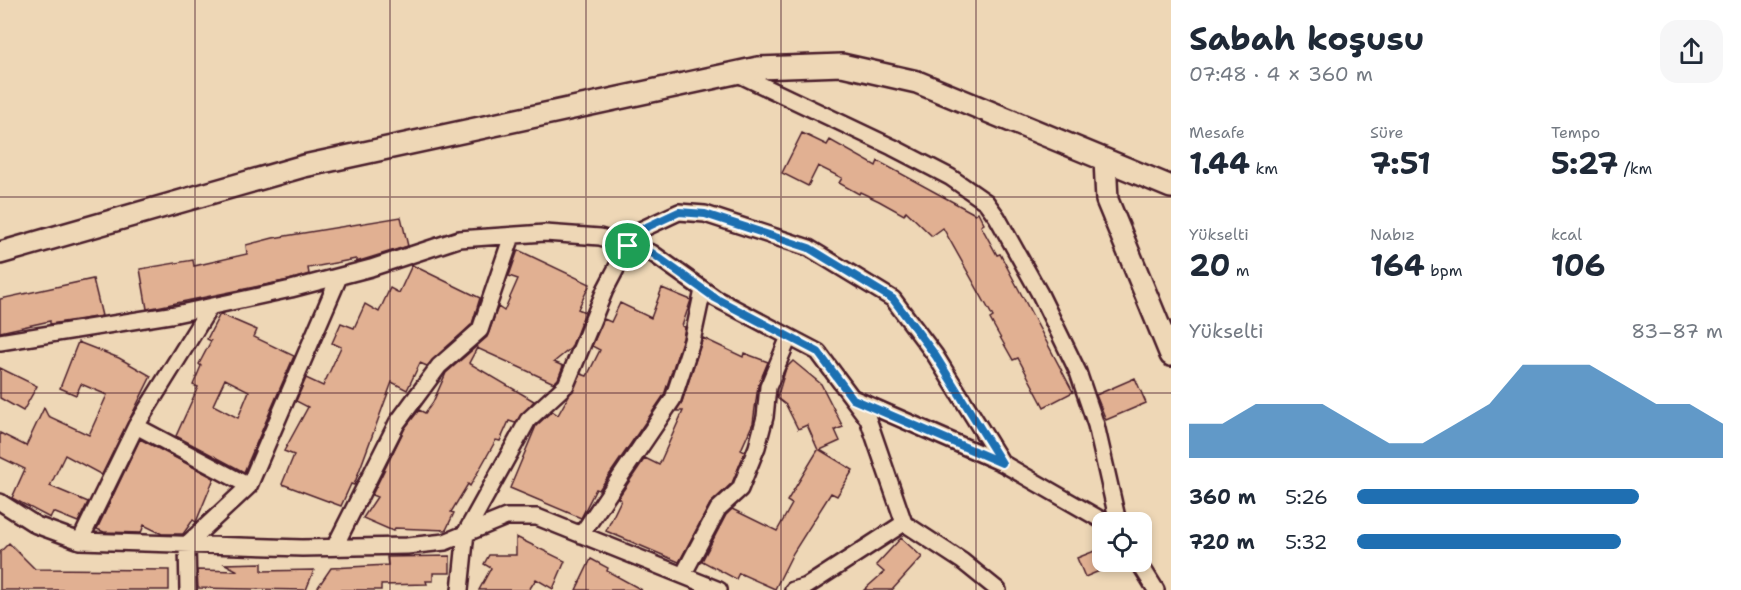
<!DOCTYPE html>
<html lang="tr">
<head>
<meta charset="utf-8">
<style>
	:root { --surface:#fff; --page:#f6f6f7; --text:#1f2937; --muted:#747a83; --accent:#1f6fb2 }
	body { margin:0; font-family:"Shantell Sans",sans-serif; background:var(--page); color:var(--text); height:100vh; display:flex; flex-direction:column; font-size:22px; white-space:nowrap }
	* { box-sizing:border-box; margin:0 }
	p { font-size:20px; color:var(--muted) }
	.icon { flex:none; width:33px; height:33px; fill:none; stroke:currentColor; stroke-width:2; stroke-linecap:round; stroke-linejoin:round }
	.map { position:relative; flex:1; overflow:hidden }
	.details { display:flex; flex-direction:column; background:var(--surface); width:570px }
	.details>* { flex:none }
	.tools { position:absolute; left:1092px; top:512px; display:grid; gap:12px }
	.tools a { display:grid; place-items:center; width:60px; height:60px; border-radius:12px; background:var(--surface); box-shadow:0 3px 9px #0003; font-size:30px }
	.pin { position:absolute; display:grid; place-items:center; width:51px; height:51px; color:#fff; margin:-26px; border:3px solid #fff; border-radius:50%; box-shadow:0 2px 6px #0007 }
	.round { display:grid; place-items:center; flex:none; width:63px; height:63px; border-radius:18px; background:var(--page) }
	.summary { display:flex; align-items:center; justify-content:space-between; height:102px; padding:0 18px }
	h1 { font-size:33px; font-weight:700; line-height:45px }
	.figures { display:grid; grid-template-columns:repeat(3,1fr); gap:9px; height:102px; padding:6px 18px }
	.figures div { display:grid; align-content:center }
	.figures b { font-size:30px; font-weight:700 }
	.figures small { font-size:16px; font-weight:400 }
	.figures p { font-size:16px }
	.chart { height:168px; padding:12px 18px }
	.chart p { display:flex; justify-content:space-between }
	.chart svg { width:100%; height:108px; margin-top:6px; fill:var(--accent); opacity:.7 }
	ul { padding:0 18px; list-style:none; font-size:20px }
	li { display:grid; grid-template-columns:96px 72px 1fr; align-items:center; height:45px }
	li i { height:15px; border-radius:8px; background:var(--accent) }
	main { display:flex; flex:1; min-height:0 }
	.map>svg:first-child { display:block }
	.building { fill:#e1b092; stroke:#4a1f2b; stroke-width:1.5; fill-rule:evenodd }
	.lines { fill:none; stroke-linecap:round; stroke-linejoin:round }
	.street-casing { stroke:#4a1f2b; stroke-width:20 }
	.secondary-casing { stroke:#4a1f2b; stroke-width:26 }
	.street { stroke:#eed7b6; stroke-width:15 }
	.secondary { stroke:#eed7b6; stroke-width:21 }
	.route-casing { stroke:#fff; stroke-width:12 }
	.route { stroke:#1f6fb2; stroke-width:8 }
	.grid { fill:none; stroke:#4a1f2b; stroke-width:1.5; stroke-opacity:0.55 }
</style>
</head>
<body>
<main>
<div class="map">
<svg width="1171" height="590" viewBox="0 0 1171 590">
	<rect width="100%" height="100%" fill="#eed7b6"/>
	<filter id="ink" filterUnits="userSpaceOnUse"><feTurbulence type="fractalNoise" baseFrequency=".0167" numOctaves="2"/><feDisplacementMap in="SourceGraphic" scale="12" xChannelSelector="R" yChannelSelector="G"/><feConvolveMatrix kernelMatrix="1 2 1 2 8 2 1 2 1" color-interpolation-filters="sRGB"/></filter>
	<g filter="url(#ink)">
		<path class="building" d="M802 133 827 145 830 140 876 166 878 161 975 214 978 212 984 224 981 226 997 255 1000 254 1073 392 1044 407 1018 358 1013 360 1000 337 990 319 993 317 943 228 932 236 906 211 904 215 879 201 860 192 859 194 839 183 842 178 818 166 808 186 782 173Z
			M401 217 408 246 356 262V259L308 268 309 274 289 280 147 309 140 269 193 260 194 266 247 254 246 245 273 238Z
			M518 250 590 284 578 309 585 312 571 348 554 362 563 366 558 379 554 383 477 348 469 363 534 401 515 423 509 421 500 441 496 440 470 486 468 484 451 512 454 513 446 530 395 528 393 531 363 518 377 497 372 495 405 428 419 410 425 413 433 402 446 373 487 337 498 307 504 311 518 279 509 276Z
			M412 265 480 298 472 324 427 366 420 363 407 390 392 382 354 485 351 484 341 506 282 484 294 455 284 451 308 407 296 401 306 378 323 386 341 347 332 343 341 323 354 328 365 304 379 312 390 288 399 293Z
			M93 279 102 316 50 324V321L0 332V299Z
			M662 288 691 300 682 326 685 327 683 338 664 395 599 490 596 489 581 518 510 488 536 426 552 411 558 415 581 374 587 376 600 350 592 346 604 319 611 322 620 303 651 318Z
			M220 314 257 330 254 337 294 356 244 472 176 436 198 387 193 385 201 366 199 364 211 341 207 339ZM225 379 249 391 238 418 213 405Z
			M703 338 743 357 744 353 768 362 758 386 753 423 741 450 745 452 732 483 710 504 679 562 606 531 621 500 618 498 645 458 659 465 683 411H676L682 402Z
			M78 342 119 358 151 376 102 475 65 455 50 486 88 502 78 522 53 512 50 518 12 498 25 469 0 457V433L26 446 44 408 48 416 89 435 107 395 81 384 76 395 60 388Z
			M793 361 821 384 843 427 835 430 840 441 820 450 853 470 837 496 831 493 793 553 775 589 739 573 736 579 702 561 726 515 732 509 777 531 792 504 787 501 818 450 807 425 798 429 786 405 777 398 786 368Z
			M0 368 37 386 23 411 0 398Z
			M1135 378 1146 403 1106 420 1096 395Z
			M140 439 214 478 196 522 193 520 183 534H162L144 525 141 533 104 532 97 529Z
			M516 537 565 561 553 589 536 579 529 590H479L491 568 484 564 489 555H516Z
			M901 538 922 557 892 590H864L884 572 876 565Z
			M9 543 35 569 169 570V590H0V552Z
			M1102 548V570L1085 577 1077 558Z
			M450 556V573H433V581H426L427 584 381 585V590H316L331 568 388 565 387 557Z
			M591 559 608 568 607 571 642 590H576Z
			M262 563V571L314 570 306 590 198 588 197 570 238 571 225 564Z"/>
		<g class="lines">
			<defs>
				<path id="street" d="M736 73 892 147 950 177 986 202 997 217 1040 294 1078 372 1096 425 1118 522
					M0 342 176 314 291 289 371 268 459 239 545 233 600 237 652 253 715 298 818 352 868 419 904 523 962 561 998 590
					M853 398 1002 463
					M136 426 249 486 339 277
					M0 502 36 525 80 541 302 548 407 546 445 542 506 517H537L719 590
					M581 535 673 399 692 341 703 290
					M80 541 136 426 210 307
					M335 546 397 423 439 366 480 330 512 236
					M1138 561 1156 590
					M683 575 718 509 740 489 757 447 765 417 768 387 789 337
					M188 590 187 544 249 486
					M460 590 466 532 528 420 566 385 605 290 628 246 638 231 679 212 705 214 809 248 893 299 935 355 1002 463 1105 522
					M793 590 807 586 904 523"/>
				<path id="secondary" d="M1105 160 1107 200 1171 355
					M0 253 304 166 758 68 842 65 917 82 1171 187"/>
			</defs>
			<use href="#street" class="street-casing"/>
			<use href="#secondary" class="secondary-casing"/>
			<use href="#street" class="street"/>
			<use href="#secondary" class="secondary"/>
		</g>
	</g>
	<g class="lines" filter="url(#ink)">
		<defs>
			<path id="route" d="M679 212 705 214 809 248 893 299 935 355 1002 463 853 399 818 352 715 298 652 253 628 246 638 231Z"/>
		</defs>
		<use href="#route" class="route-casing"/>
		<use href="#route" class="route"/>
	</g>
	<path class="grid" d="M195 0V590M390 0V590M586 0V590M781 0V590M976 0V590M0 197H1171M0 393H1171"/>
</svg>
<div class="tools">
<a><svg class="icon" aria-label="locate" viewBox="0 0 24 24"><circle cx="12" cy="12" r="6"/><path d="M12 2v4M12 18v4M2 12h4M18 12h4"/></svg></a>
</div>
<div class="pin" style="left:628px;top:246px;background:#1e9e55"><svg class="icon" aria-label="arrive" viewBox="0 0 24 24"><path d="M6 21V4h12l-3 4 3 4H6"/></svg></div>
</div>
<section class="details">
<div class="summary"><div><h1>Sabah koşusu</h1><p>07:48 · 4 × 360 m</p></div><a class="round"><svg class="icon" aria-label="share" viewBox="0 0 24 24"><path d="M12 15V3M7 8l5-5 5 5M5 13v7h14v-7"/></svg></a></div>
<div class="figures">
<div><p>Mesafe</p><b>1.44<small> km</small></b></div>
<div><p>Süre</p><b>7:51</b></div>
<div><p>Tempo</p><b>5:27<small> /km</small></b></div>
</div>
<div class="figures">
<div><p>Yükselti</p><b>20<small> m</small></b></div>
<div><p>Nabız</p><b>164<small> bpm</small></b></div>
<div><p>kcal</p><b>106</b></div>
</div>
<div class="chart"><p><span>Yükselti</span>83–87 m</p>
<svg viewBox="0 0 160 44" preserveAspectRatio="none"><path d="M0 44V30L10 30L20 22L30 22L40 22L50 30L60 38L70 38L80 30L90 22L100 6L110 6L120 6L130 14L140 22L150 22L160 30V44z"/></svg>
</div>
<ul>
<li><b>360 m</b>5:26<i style="width:77%"></i></li>
<li><b>720 m</b>5:32<i style="width:72%"></i></li>
</ul>
</section>
</main>
</body>
</html>
